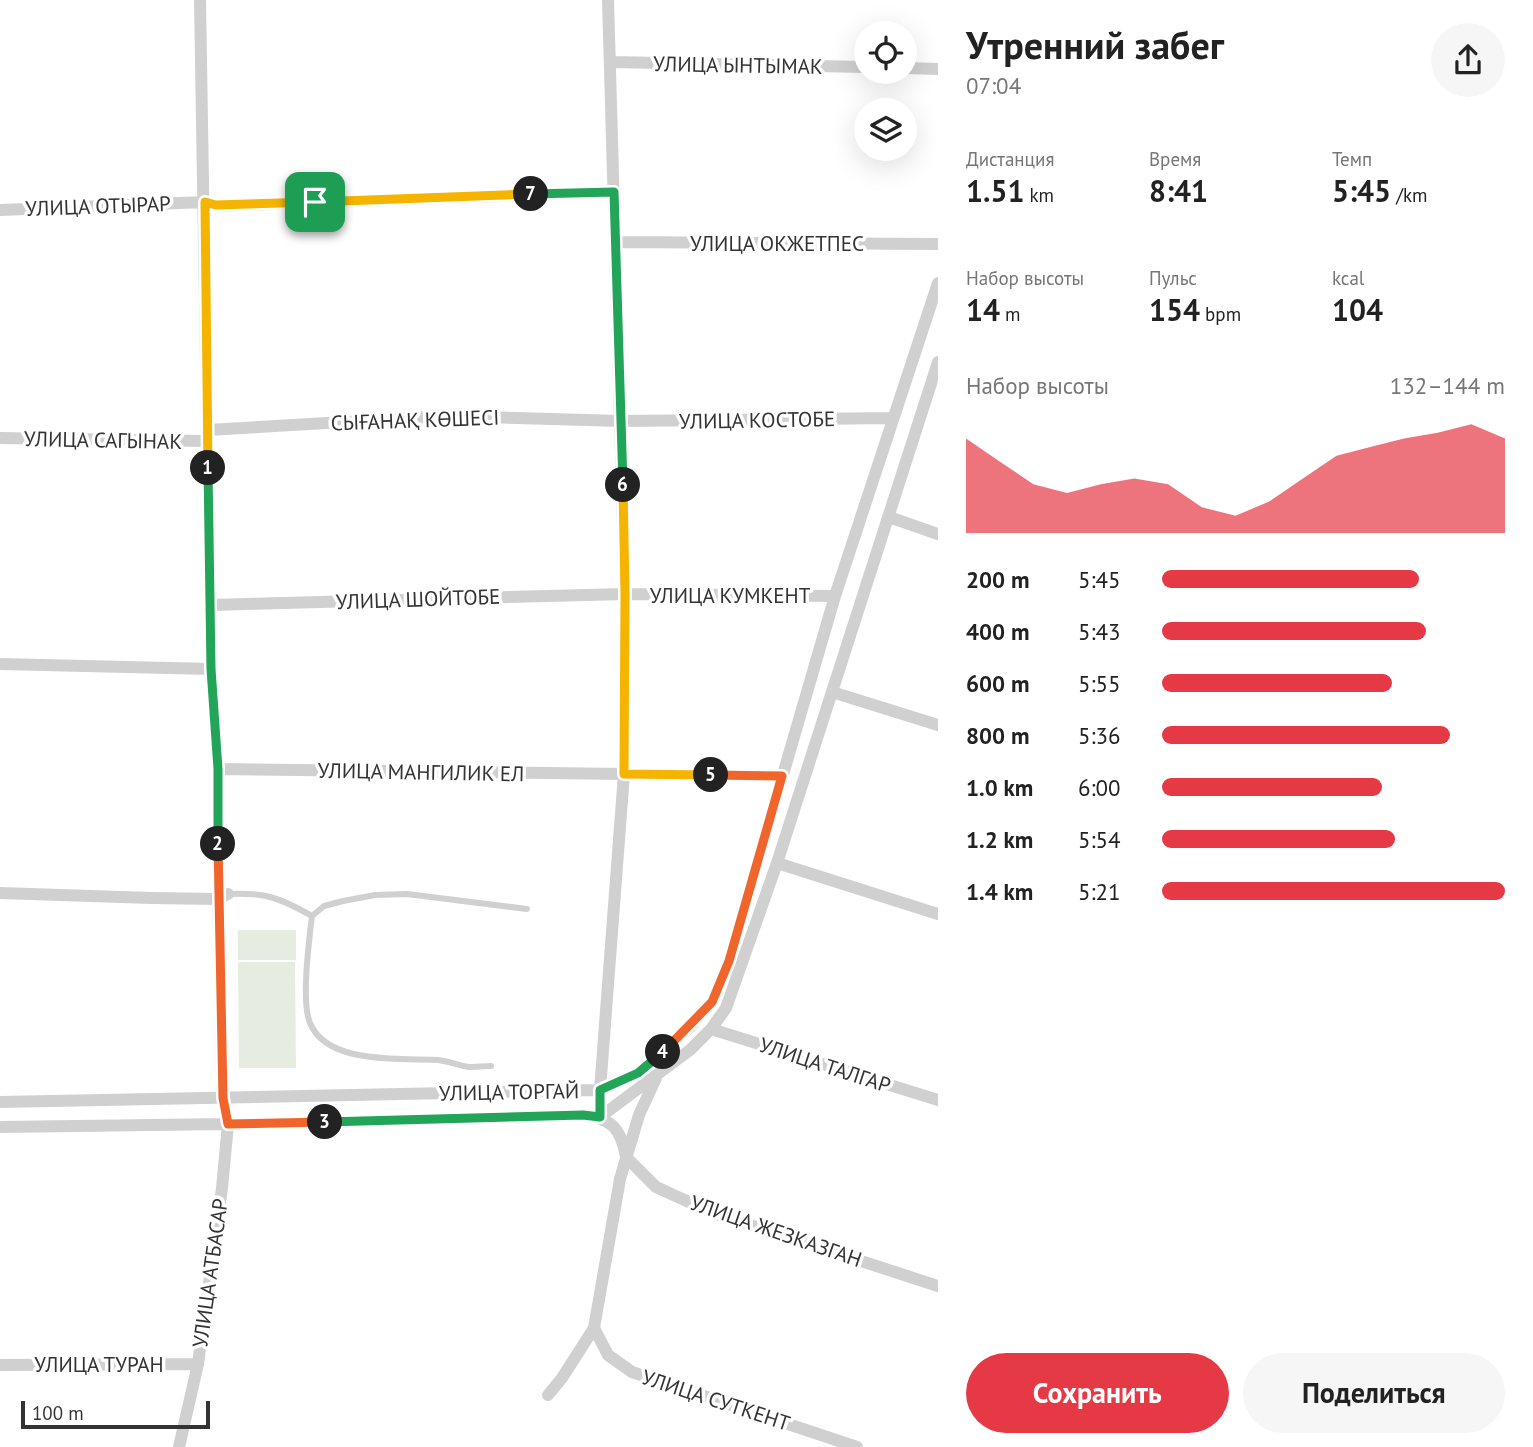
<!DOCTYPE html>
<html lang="ru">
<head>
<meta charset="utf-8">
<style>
	:root { --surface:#fff; --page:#f6f6f6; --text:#222; --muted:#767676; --accent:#e63946 }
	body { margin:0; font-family:"PT Sans",sans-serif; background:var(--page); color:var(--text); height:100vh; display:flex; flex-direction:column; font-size:26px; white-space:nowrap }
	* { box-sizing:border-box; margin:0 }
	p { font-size:23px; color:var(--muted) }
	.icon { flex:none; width:38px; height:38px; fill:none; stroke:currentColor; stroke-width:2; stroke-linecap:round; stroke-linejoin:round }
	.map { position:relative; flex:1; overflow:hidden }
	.drawer { display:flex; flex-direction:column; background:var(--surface); width:595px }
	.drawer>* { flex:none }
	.fabs { position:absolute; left:854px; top:21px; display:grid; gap:14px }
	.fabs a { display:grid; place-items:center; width:63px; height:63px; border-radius:50%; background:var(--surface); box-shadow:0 7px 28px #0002; font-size:35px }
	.scale { position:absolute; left:21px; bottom:18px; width:189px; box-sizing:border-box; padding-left:7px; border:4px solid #333; border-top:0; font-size:19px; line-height:24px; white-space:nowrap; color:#333; -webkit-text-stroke:5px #fff; paint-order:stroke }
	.pin { position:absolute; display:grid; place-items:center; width:60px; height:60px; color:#fff; margin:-30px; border-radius:14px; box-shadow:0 4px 10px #0006 }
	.km { position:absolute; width:35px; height:35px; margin:-18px; border-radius:50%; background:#222; color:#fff; font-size:19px; line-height:35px; text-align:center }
	.round { display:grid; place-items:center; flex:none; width:74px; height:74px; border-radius:37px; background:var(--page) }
	.head { display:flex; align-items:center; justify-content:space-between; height:119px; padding:0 28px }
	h1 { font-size:38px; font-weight:800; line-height:52px }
	.figures { display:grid; grid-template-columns:repeat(3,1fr); gap:10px; height:119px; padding:7px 28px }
	.figures div { display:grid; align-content:center }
	.figures b { font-size:30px; font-weight:800 }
	.figures small { font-size:19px; font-weight:400 }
	.figures p { font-size:19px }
	.chart { height:196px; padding:14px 28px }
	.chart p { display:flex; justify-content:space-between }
	.chart svg { width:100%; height:126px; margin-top:7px; fill:var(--accent); opacity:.7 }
	.action { display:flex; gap:14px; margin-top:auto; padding:14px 28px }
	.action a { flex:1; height:80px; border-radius:42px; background:var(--accent); color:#fff; font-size:28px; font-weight:800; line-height:80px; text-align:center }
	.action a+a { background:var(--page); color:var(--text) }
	ul { padding:0 28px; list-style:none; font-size:23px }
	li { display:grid; grid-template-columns:112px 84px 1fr; align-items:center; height:52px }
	li i { height:18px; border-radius:9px; background:var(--accent) }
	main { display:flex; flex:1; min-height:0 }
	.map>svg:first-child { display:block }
	.green { fill:#e6ecdf }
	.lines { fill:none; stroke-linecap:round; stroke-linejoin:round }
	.lane { stroke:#d0d0d0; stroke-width:6 }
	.street { stroke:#d0d0d0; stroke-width:12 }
	.split-1-casing { stroke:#fff; stroke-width:14 }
	.split-2-casing { stroke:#fff; stroke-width:14 }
	.split-3-casing { stroke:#fff; stroke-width:14 }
	.split-4-casing { stroke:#fff; stroke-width:14 }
	.split-5-casing { stroke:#fff; stroke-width:14 }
	.split-6-casing { stroke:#fff; stroke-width:14 }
	.split-7-casing { stroke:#fff; stroke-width:14 }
	.split-8-casing { stroke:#fff; stroke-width:14 }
	.split-1 { stroke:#f5b400; stroke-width:9 }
	.split-2 { stroke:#22a559; stroke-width:9 }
	.split-3 { stroke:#f0652b; stroke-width:9 }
	.split-4 { stroke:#22a559; stroke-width:9 }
	.split-5 { stroke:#f0652b; stroke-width:9 }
	.split-6 { stroke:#f5b400; stroke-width:9 }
	.split-7 { stroke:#22a559; stroke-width:9 }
	.split-8 { stroke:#f5b400; stroke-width:9 }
	.labels { text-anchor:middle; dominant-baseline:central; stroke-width:7; stroke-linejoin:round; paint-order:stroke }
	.street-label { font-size:21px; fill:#333; stroke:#fff }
</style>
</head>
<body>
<main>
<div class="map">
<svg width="938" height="1447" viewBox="0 0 938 1447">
	<rect width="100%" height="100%" fill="#fff"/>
	<path class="green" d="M238 930H296V960H238Z
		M238 962H295L296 1068H239Z"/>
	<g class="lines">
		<path class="lane" d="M228 894C265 892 280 898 312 916
			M491 1066C484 1066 476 1067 469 1067 459 1066 449 1061 438 1060 401 1058 327 1065 310 1023 301 1002 309 941 312 916L324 906 343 901 375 895 407 894 527 909"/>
		<path class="street" d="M611 62 866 67
			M905 68 938 69
			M0 210 205 202 216 206 614 192
			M616 242 938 244
			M208 430 446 416 621 421 893 418
			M0 438 207 441
			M889 517 938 534
			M211 605 625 594 835 596
			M0 664 211 669
			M832 692 938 725
			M218 769 782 776
			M777 863 938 914
			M0 893 151 898 218 899 228 894
			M711 1029 938 1100
			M0 1102 600 1090 638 1073 690 1027 712 1002 729 960 835 596 938 283
			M600 1117V1090L624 774 625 594 608 0
			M600 1117 690 1050 711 1029 726 1008 777 863 938 362
			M0 1127 228 1124 583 1115C612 1118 621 1129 626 1157
			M626 1157 656 1187 713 1213 938 1286
			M594 1328 608 1355 632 1372 857 1447
			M0 1365 198 1364
			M548 1395 562 1378 594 1328 620 1179 639 1115 656 1078
			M179 1447 198 1364 222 1188 228 1124 224 1098 218 899V769L211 669 200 0"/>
	</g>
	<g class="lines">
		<defs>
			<path id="split-1" d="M208 468 205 202 216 205 315 202"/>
			<path id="split-2" d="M208 468 211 669 218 769V844"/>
			<path id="split-3" d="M218 844 223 1098 228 1124 325 1122"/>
			<path id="split-4" d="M325 1122 583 1115 600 1117V1090L638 1073 663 1052"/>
			<path id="split-5" d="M663 1052 712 1002 729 961 782 776 711 775"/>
			<path id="split-6" d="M623 485 625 594 624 774 711 775"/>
			<path id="split-7" d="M531 194 614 192 623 485"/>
			<path id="split-8" d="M315 202 531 194"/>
		</defs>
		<use href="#split-1" class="split-1-casing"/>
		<use href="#split-2" class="split-2-casing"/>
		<use href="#split-3" class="split-3-casing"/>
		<use href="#split-4" class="split-4-casing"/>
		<use href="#split-5" class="split-5-casing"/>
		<use href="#split-6" class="split-6-casing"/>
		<use href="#split-7" class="split-7-casing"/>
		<use href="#split-8" class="split-8-casing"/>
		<use href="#split-1" class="split-1"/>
		<use href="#split-2" class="split-2"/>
		<use href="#split-3" class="split-3"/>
		<use href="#split-4" class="split-4"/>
		<use href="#split-5" class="split-5"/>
		<use href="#split-6" class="split-6"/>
		<use href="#split-7" class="split-7"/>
		<use href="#split-8" class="split-8"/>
	</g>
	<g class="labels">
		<g class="street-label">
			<text transform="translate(738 65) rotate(1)">УЛИЦА ЫНТЫМАК</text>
			<text transform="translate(98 206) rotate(-2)">УЛИЦА ОТЫРАР</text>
			<text x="777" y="243">УЛИЦА ОКЖЕТПЕС</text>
			<text transform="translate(415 420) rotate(-2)">СЫҒАНАҚ КӨШЕСІ</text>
			<text transform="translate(757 420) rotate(-1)">УЛИЦА КОСТОБЕ</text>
			<text transform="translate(103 440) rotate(1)">УЛИЦА САГЫНАК</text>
			<text x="730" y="595">УЛИЦА КУМКЕНТ</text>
			<text transform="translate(418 599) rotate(-2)">УЛИЦА ШОЙТОБЕ</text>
			<text transform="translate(421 772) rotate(1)">УЛИЦА МАНГИЛИК ЕЛ</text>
			<text transform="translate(825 1065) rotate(18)">УЛИЦА ТАЛГАР</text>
			<text transform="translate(509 1092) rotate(-1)">УЛИЦА ТОРГАЙ</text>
			<text transform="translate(776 1231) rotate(19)">УЛИЦА ЖЕЗКАЗГАН</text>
			<text transform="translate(210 1273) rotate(-82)">УЛИЦА АТБАСАР</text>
			<text x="99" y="1364">УЛИЦА ТУРАН</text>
			<text transform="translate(716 1400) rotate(18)">УЛИЦА СУТКЕНТ</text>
		</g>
	</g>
</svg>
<div class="fabs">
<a><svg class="icon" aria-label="locate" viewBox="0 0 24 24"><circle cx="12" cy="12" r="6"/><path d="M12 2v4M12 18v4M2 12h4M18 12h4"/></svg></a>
<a><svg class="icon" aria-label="layers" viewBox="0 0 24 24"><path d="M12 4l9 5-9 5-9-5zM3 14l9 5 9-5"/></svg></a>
</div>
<div class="scale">100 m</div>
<div class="pin" style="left:315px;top:202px;background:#1e9e55"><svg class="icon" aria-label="arrive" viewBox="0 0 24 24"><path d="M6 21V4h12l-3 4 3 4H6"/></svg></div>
<b class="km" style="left:208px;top:468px">1</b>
<b class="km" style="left:218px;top:844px">2</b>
<b class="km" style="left:325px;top:1122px">3</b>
<b class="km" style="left:663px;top:1052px">4</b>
<b class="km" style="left:711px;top:775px">5</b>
<b class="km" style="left:623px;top:485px">6</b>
<b class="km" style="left:531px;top:194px">7</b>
</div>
<section class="drawer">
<div class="head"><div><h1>Утренний забег</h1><p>07:04</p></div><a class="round"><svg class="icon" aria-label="share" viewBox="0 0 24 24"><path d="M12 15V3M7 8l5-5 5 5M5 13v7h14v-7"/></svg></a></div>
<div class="figures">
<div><p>Дистанция</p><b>1.51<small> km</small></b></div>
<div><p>Время</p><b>8:41</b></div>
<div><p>Темп</p><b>5:45<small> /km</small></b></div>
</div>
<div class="figures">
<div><p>Набор высоты</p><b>14<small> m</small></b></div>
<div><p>Пульс</p><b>154<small> bpm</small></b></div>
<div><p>kcal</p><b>104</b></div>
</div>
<div class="chart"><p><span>Набор высоты</span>132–144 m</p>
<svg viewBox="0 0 160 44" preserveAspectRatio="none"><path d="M0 44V11L10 19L20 27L30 30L40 27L50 25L60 27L70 35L80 38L90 33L100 25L110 17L120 14L130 11L140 9L150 6L160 11V44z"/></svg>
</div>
<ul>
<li><b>200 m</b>5:45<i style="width:75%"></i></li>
<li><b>400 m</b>5:43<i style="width:77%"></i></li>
<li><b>600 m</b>5:55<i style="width:67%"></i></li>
<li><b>800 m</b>5:36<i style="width:84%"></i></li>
<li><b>1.0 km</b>6:00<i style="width:64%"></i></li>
<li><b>1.2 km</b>5:54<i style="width:68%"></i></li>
<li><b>1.4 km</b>5:21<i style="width:100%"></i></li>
</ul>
<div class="action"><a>Сохранить</a><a>Поделиться</a></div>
</section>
</main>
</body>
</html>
